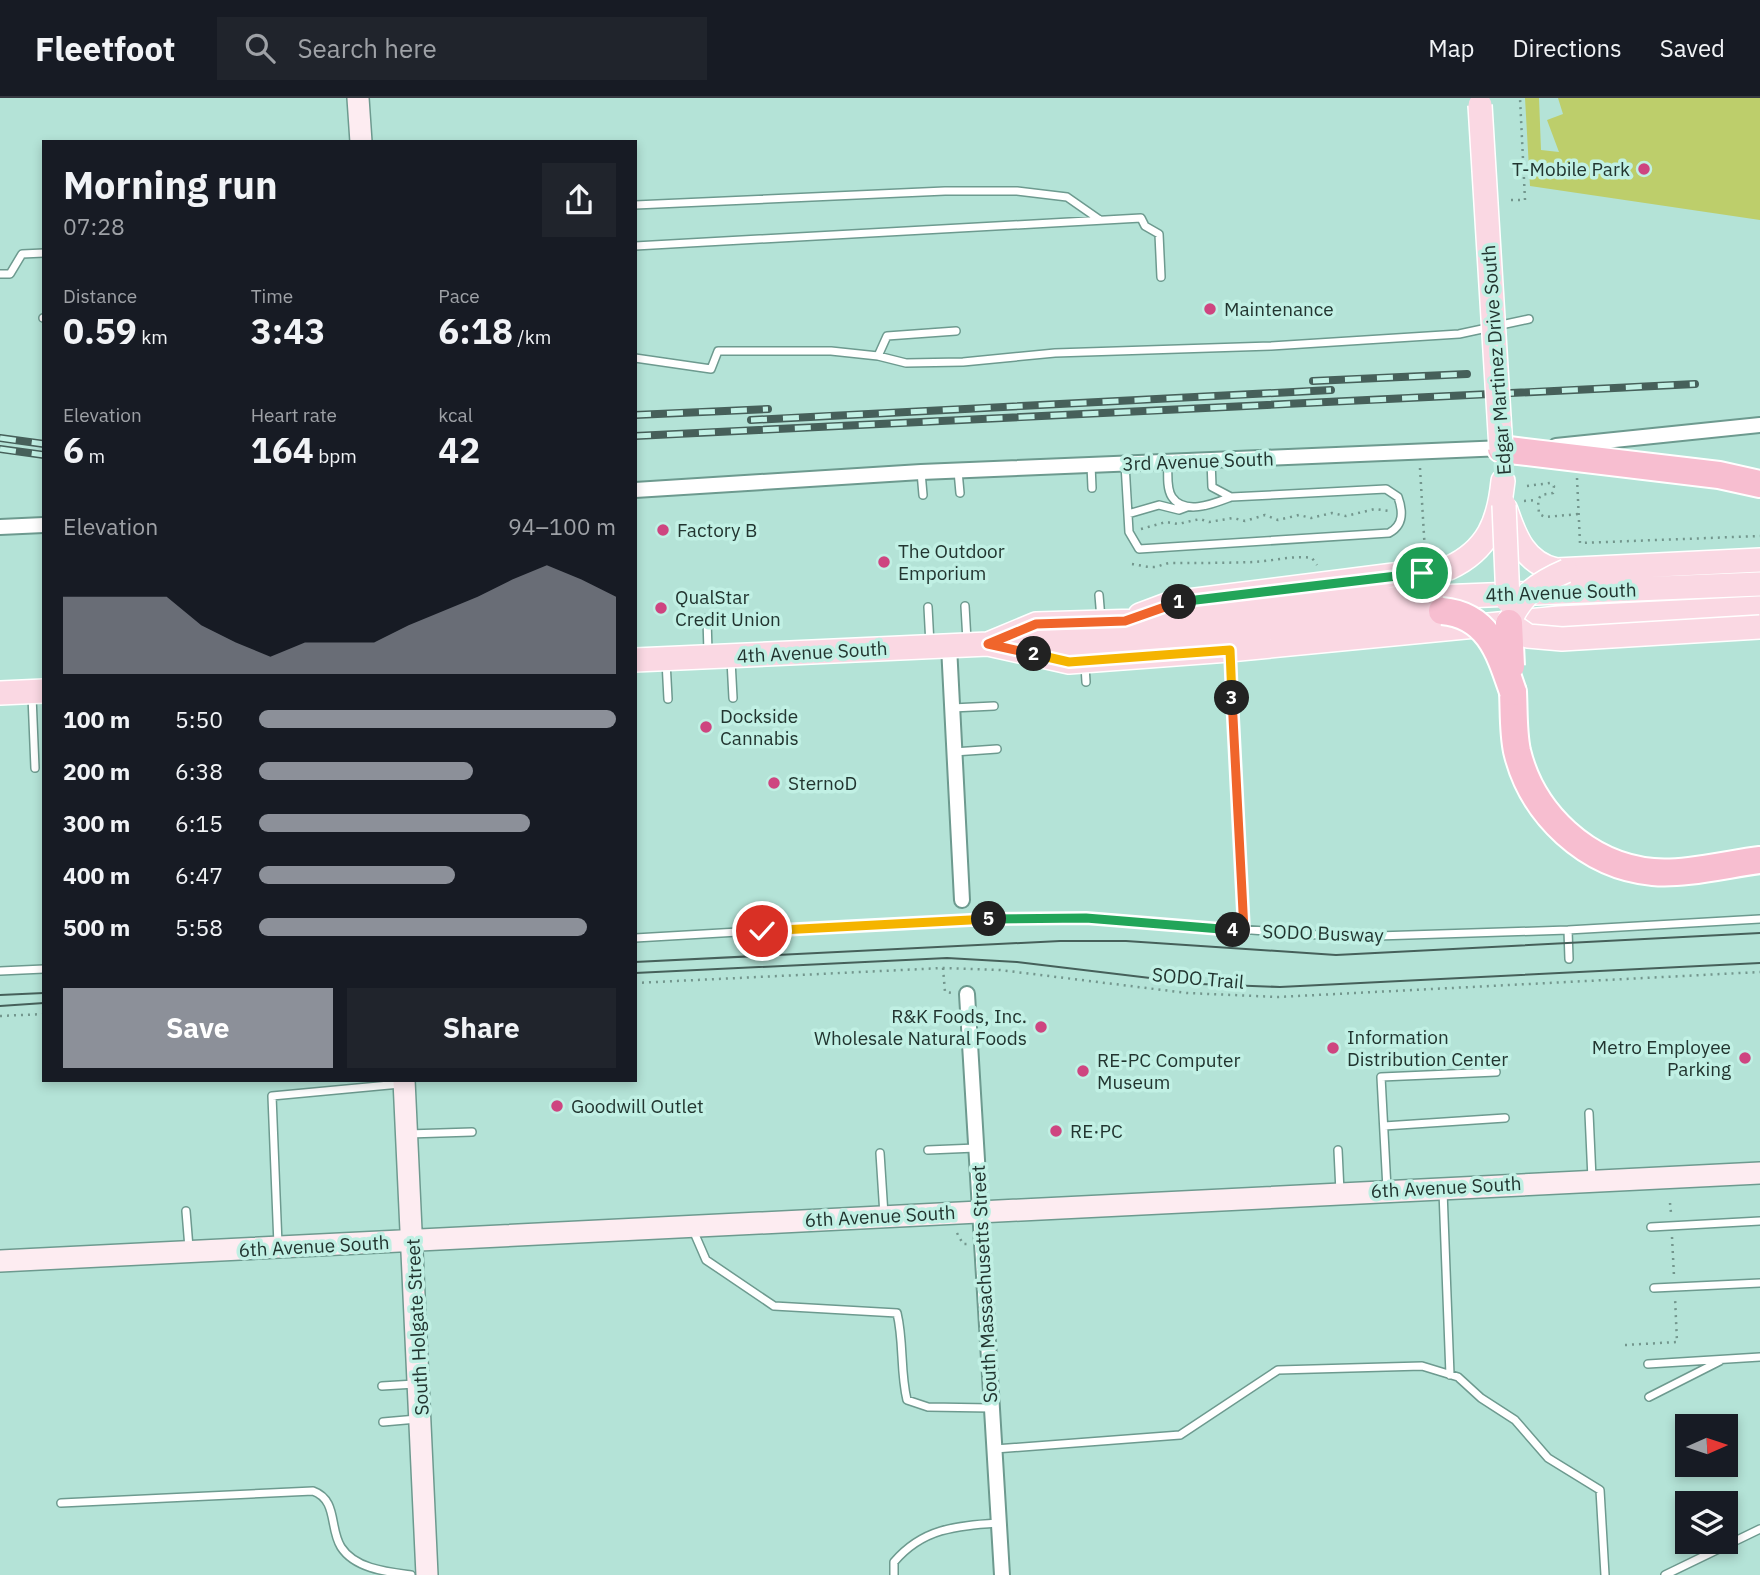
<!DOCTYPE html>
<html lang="en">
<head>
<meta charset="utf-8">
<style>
	:root { --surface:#171b24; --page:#20242c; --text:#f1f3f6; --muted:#9ea1a6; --line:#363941; --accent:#8c9099 }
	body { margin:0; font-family:"IBM Plex Sans",sans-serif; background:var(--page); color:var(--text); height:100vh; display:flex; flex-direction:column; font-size:26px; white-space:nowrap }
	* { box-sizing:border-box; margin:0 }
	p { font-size:23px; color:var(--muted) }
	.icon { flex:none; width:38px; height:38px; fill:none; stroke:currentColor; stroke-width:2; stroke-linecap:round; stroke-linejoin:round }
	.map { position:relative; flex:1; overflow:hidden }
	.side { position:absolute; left:42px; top:42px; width:595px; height:942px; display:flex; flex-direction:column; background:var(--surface); border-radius:0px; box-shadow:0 4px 10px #0003 }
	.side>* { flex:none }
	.needle { width:46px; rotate:87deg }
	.controls { position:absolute; left:1675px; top:1316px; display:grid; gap:14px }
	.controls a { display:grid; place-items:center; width:63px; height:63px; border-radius:0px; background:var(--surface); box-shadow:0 4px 10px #0003; font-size:35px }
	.pin { position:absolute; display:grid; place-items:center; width:60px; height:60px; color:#fff; margin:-30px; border:4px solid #fff; border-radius:50%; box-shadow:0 2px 7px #0007 }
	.km { position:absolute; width:35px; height:35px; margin:-18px; border-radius:50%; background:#222; color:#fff; font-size:19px; line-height:35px; text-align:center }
	.round { display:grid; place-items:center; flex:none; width:74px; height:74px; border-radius:0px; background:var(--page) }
	.summary { display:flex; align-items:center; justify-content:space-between; height:119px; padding:0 21px }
	h1 { font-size:38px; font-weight:700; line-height:52px }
	.figures { display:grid; grid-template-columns:repeat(3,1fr); gap:10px; height:119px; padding:7px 21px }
	.figures div { display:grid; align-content:center }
	.figures b { font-size:35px; font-weight:700 }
	.figures small { font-size:19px; font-weight:400 }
	.figures p { font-size:19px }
	.chart { height:196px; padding:14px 21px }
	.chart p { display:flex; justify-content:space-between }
	.chart svg { width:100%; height:126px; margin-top:7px; fill:var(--accent); opacity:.7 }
	.button { display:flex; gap:14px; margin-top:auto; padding:14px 21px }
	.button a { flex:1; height:80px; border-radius:0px; background:var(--accent); color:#fff; font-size:28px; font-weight:700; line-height:80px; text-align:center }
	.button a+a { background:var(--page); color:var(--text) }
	ul { padding:0 21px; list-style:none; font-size:23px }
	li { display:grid; grid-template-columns:112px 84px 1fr; align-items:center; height:52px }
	li i { height:18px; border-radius:9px; background:var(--accent) }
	header { display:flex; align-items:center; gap:42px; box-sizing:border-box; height:98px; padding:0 35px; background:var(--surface); border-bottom:2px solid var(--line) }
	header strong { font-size:33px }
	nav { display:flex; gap:38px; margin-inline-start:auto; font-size:24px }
	.search { width:490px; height:63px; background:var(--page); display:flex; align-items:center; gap:18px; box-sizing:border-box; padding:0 24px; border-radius:0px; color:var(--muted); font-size:26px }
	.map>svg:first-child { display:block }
	.green { fill:#bdce6b }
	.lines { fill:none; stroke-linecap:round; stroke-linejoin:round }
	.lane-casing { stroke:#6d9a8f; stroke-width:10 }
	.street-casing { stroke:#6d9a8f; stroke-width:18 }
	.secondary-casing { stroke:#6d9a8f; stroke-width:24 }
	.primary-casing { stroke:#fff; stroke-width:26 }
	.highway-casing { stroke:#fff; stroke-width:30 }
	.path { stroke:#73968d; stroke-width:2.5; stroke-dasharray:2 5; stroke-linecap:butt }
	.lane { stroke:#fff; stroke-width:7 }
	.street { stroke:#fff; stroke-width:14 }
	.secondary { stroke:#fdecf1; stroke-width:21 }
	.primary { stroke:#fad8e3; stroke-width:23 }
	.highway { stroke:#f7bed0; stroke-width:26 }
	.tram { stroke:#46605a; stroke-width:2 }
	.rail-casing { stroke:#46605a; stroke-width:8 }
	.rail { stroke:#c1f0e4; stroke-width:5; stroke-dasharray:16; stroke-linecap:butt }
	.primary-bridge-casing { stroke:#fff; stroke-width:26; stroke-linecap:butt }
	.highway-bridge-casing { stroke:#fff; stroke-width:30; stroke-linecap:butt }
	.primary-bridge { stroke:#fad8e3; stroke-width:23 }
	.highway-bridge { stroke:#f7bed0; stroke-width:26 }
	.split-1-casing { stroke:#fff; stroke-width:14 }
	.split-2-casing { stroke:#fff; stroke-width:14 }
	.split-3-casing { stroke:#fff; stroke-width:14 }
	.split-4-casing { stroke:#fff; stroke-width:14 }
	.split-5-casing { stroke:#fff; stroke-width:14 }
	.split-6-casing { stroke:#fff; stroke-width:14 }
	.split-1 { stroke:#22a559; stroke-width:9 }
	.split-2 { stroke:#f0652b; stroke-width:9 }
	.split-3 { stroke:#f5b400; stroke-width:9 }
	.split-4 { stroke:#f0652b; stroke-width:9 }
	.split-5 { stroke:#22a559; stroke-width:9 }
	.split-6 { stroke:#f5b400; stroke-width:9 }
	.poi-dot { fill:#ce4580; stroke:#c1f0e4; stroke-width:2.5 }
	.labels { text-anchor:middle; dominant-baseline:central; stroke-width:7; stroke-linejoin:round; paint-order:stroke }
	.poi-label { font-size:19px; fill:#223530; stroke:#c1f0e4; text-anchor:start }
	.street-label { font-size:19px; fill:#223530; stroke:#c1f0e4 }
</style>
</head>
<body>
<header>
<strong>Fleetfoot</strong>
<div class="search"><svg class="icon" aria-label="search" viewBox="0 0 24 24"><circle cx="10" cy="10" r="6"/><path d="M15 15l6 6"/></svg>Search here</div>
<nav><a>Map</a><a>Directions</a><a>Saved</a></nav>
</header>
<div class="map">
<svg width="1760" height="1477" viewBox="0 0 1760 1477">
	<rect width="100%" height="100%" fill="#b4e3d7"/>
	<path class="green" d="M1525 0H1539L1541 52 1559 54 1547 22 1563 16 1558 0H1760V122L1530 88Z"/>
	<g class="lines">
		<defs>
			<path id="lane" d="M635 107 945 93H1017L1067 99 1100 122
				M635 148 1141 120 1145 128 1159 136 1161 179
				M0 176H10L22 156 44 155
				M43 220H44
				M878 258 887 238 956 233
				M635 260 711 271 718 253H831L878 258 906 265 963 264 1055 255 1271 248 1459 236 1529 221
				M1168 364C1168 374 1166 390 1172 399 1185 418 1215 405 1231 399
				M1125 366 1129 434 1139 451 1389 435C1404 427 1403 413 1398 399L1386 391 1231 399 1212 389 1211 362
				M1091 367 1092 390
				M958 373 960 395
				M921 374 923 397
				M1128 416 1159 407 1179 412 1187 409
				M1099 497 1101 521
				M965 508 967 543
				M928 509 930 547
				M707 520 708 554
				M1230 556 1244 833
				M731 562 733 600
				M666 563 668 601
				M1085 567 1086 584
				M32 598 35 670
				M952 610 994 608
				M954 654 997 651
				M1568 832 1569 861
				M635 840 966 821 1086 820 1346 839 1568 832 1760 821
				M0 873 44 871
				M1589 1015 1592 1081
				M1384 1028 1505 1020
				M408 1036 472 1034
				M928 1052 976 1050
				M1338 1052 1340 1094
				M880 1055 884 1117
				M1387 1091 1381 979 1496 974
				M1443 1093 1450 1277
				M186 1113 189 1150
				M1651 1129 1760 1123
				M693 1132 706 1162 774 1208 897 1215C904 1244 900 1273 907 1302L928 1309 991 1310
				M278 1147 272 998 400 986
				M1654 1190 1760 1185
				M1648 1266 1760 1259
				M382 1288 415 1286
				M1649 1299 1720 1263
				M383 1324 417 1321
				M995 1351 1180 1337 1278 1272 1422 1268 1458 1279 1481 1300 1515 1322 1548 1360 1600 1392 1605 1477
				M61 1405 313 1393C338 1402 329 1430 341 1449 355 1471 388 1474 411 1477
				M894 1477V1464C923 1430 956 1428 999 1425
				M1665 1477 1760 1431"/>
			<path id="street" d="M1556 348 1760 327
				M635 392 921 374 1504 350
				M0 429 44 427
				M949 548 962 802
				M967 896 1002 1477"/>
			<path id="secondary" d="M358 0 361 44
				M404 982 427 1477
				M0 1163 1760 1075"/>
			<path id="primary" d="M1506 412C1515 439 1525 465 1556 472L1760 462
				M1140 517 1172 505 1449 470C1488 452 1499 423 1503 383
				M988 546 1036 526 1174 522 1387 501 1760 486
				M1039 548 1227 535 1437 513
				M635 562 988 546 1069 564 1229 552 1559 520 1760 510
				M0 595 44 593"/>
			<path id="highway" d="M1501 351 1719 377 1760 386
				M1513 594C1514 613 1513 634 1517 653 1532 716 1587 768 1653 774 1684 777 1728 766 1760 762"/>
		</defs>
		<use href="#lane" class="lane-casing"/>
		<use href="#street" class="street-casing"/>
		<use href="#secondary" class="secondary-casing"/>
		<use href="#primary" class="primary-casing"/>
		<use href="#highway" class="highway-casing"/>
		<path class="path" d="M1511 102H1525L1520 0
			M1420 370 1425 454
			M1577 380 1580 445 1760 438
			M1527 388 1550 385 1554 388 1553 395 1541 397 1538 402 1539 416 1545 419 1579 416
			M1524 403 1538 402
			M1141 431 1166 424 1178 426 1200 421 1209 424 1233 420 1245 423 1265 417 1278 422 1299 417 1311 420 1332 415 1346 418 1375 411 1389 413
			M1132 466C1139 467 1146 469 1153 469 1159 469 1163 466 1169 465 1198 465 1226 465 1254 464 1273 463 1293 457 1312 460L1317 467
			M943 870 945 894 952 895
			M635 885 943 870 1000 872 1187 895 1278 899 1760 874
			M0 918 44 916
			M1670 1105 1671 1115
			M957 1135 963 1146H968
			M1672 1139 1674 1178
			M1625 1247 1677 1244 1675 1199"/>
		<use href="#lane" class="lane"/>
		<use href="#street" class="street"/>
		<use href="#secondary" class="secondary"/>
		<use href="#primary" class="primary"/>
		<use href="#highway" class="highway"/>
		<path class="tram" d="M635 864 1060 843H1126L1336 857 1760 835
			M635 875 947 860 1017 864 1200 886 1280 889 1760 865
			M0 897 44 895
			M0 908 44 905"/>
		<defs>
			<path id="rail" d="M1313 283 1467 276
				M635 317 768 311
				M751 322 1331 292
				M635 338 1695 286
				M0 340 44 346
				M0 351 44 357"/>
		</defs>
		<use href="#rail" class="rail-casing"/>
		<use href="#rail" class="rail"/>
		<defs>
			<path id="primary-bridge" d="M1480 7 1501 351
				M1504 407 1508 503
				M1566 473C1538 485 1521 497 1509 525L1528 538 1562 541 1760 529"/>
			<path id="highway-bridge" d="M1442 513C1489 517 1500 556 1513 594
				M1509 525 1511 568"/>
		</defs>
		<use href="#primary-bridge" class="primary-bridge-casing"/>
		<use href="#highway-bridge" class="highway-bridge-casing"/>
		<use href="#primary-bridge" class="primary-bridge"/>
		<use href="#highway-bridge" class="highway-bridge"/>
	</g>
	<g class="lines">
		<defs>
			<path id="split-1" d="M1179 504 1422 475"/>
			<path id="split-2" d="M1034 556 988 546 1036 526 1125 523 1179 504"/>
			<path id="split-3" d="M1034 556 1069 564 1230 552 1232 600"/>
			<path id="split-4" d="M1232 600 1244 833 1233 832"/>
			<path id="split-5" d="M989 821 1086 820 1233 832"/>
			<path id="split-6" d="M762 833 989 821"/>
		</defs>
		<use href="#split-1" class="split-1-casing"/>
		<use href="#split-2" class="split-2-casing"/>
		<use href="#split-3" class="split-3-casing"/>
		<use href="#split-4" class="split-4-casing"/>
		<use href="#split-5" class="split-5-casing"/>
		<use href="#split-6" class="split-6-casing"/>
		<use href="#split-1" class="split-1"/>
		<use href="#split-2" class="split-2"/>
		<use href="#split-3" class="split-3"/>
		<use href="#split-4" class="split-4"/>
		<use href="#split-5" class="split-5"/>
		<use href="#split-6" class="split-6"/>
	</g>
	<g class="poi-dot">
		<circle cx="1644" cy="71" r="7"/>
		<circle cx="1210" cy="211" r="7"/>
		<circle cx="663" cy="432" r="7"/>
		<circle cx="884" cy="464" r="7"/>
		<circle cx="661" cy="510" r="7"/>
		<circle cx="706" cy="629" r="7"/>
		<circle cx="774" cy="685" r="7"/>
		<circle cx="1041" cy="929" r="7"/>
		<circle cx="1333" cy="950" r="7"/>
		<circle cx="1745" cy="960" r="7"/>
		<circle cx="1083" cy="973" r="7"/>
		<circle cx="557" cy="1008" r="7"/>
		<circle cx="1056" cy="1033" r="7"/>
	</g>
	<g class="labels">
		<g class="poi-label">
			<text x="1630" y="71" text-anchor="end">T-Mobile Park</text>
			<text x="1224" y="211">Maintenance</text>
			<text x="677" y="432">Factory B</text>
			<text x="898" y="453">The Outdoor<tspan x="898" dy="22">Emporium</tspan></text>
			<text x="675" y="499">QualStar<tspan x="675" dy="22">Credit Union</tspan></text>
			<text x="720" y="618">Dockside<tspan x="720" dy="22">Cannabis</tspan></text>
			<text x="788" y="685">SternoD</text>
			<text x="1027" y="918" text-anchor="end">R&amp;K Foods, Inc.<tspan x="1027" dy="22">Wholesale Natural Foods</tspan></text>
			<text x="1347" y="939">Information<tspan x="1347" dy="22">Distribution Center</tspan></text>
			<text x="1731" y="949" text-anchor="end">Metro Employee<tspan x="1731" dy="22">Parking</tspan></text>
			<text x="1097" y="962">RE-PC Computer<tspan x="1097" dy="22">Museum</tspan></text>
			<text x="571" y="1008">Goodwill Outlet</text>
			<text x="1070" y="1033">RE∙PC</text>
		</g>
		<g class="street-label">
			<text transform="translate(1496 262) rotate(-94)">Edgar Martinez Drive South</text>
			<text transform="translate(1198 363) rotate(-2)">3rd Avenue South</text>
			<text transform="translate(1561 494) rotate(-2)">4th Avenue South</text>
			<text transform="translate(812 554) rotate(-3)">4th Avenue South</text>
			<text transform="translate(1323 835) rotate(2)">SODO Busway</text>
			<text transform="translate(1198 880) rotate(5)">SODO Trail</text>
			<text transform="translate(1446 1089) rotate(-3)">6th Avenue South</text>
			<text transform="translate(880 1118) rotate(-3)">6th Avenue South</text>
			<text transform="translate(314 1148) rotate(-3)">6th Avenue South</text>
			<text transform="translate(984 1186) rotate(-93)">South Massachusetts Street</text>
			<text transform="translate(417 1229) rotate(-93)">South Holgate Street</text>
		</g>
	</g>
</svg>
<div class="controls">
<a><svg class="needle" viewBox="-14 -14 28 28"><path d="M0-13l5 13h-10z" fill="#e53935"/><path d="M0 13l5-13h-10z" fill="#9ea1a6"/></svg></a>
<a><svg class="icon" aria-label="layers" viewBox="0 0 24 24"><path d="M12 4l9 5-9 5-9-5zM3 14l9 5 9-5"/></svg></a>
</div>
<div class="pin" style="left:1422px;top:475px;background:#1e9e55"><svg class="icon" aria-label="arrive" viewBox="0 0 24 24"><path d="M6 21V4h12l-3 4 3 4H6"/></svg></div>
<div class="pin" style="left:762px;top:833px;background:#d93025"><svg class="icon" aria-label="check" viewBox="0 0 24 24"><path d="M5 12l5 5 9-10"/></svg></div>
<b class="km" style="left:1179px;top:504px">1</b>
<b class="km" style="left:1034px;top:556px">2</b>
<b class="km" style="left:1232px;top:600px">3</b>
<b class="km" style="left:1233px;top:832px">4</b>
<b class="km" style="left:989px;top:821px">5</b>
<section class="side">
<div class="summary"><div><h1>Morning run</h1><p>07:28</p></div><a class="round"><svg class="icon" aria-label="share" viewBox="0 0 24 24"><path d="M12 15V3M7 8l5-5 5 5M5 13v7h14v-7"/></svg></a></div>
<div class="figures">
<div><p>Distance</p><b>0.59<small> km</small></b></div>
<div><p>Time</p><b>3:43</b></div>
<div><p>Pace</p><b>6:18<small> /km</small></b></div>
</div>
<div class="figures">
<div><p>Elevation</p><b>6<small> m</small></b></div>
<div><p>Heart rate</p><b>164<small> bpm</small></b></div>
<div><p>kcal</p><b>42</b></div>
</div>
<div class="chart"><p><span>Elevation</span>94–100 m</p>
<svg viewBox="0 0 160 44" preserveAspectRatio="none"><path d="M0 44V17L10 17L20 17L30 17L40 27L50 33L60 38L70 33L80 33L90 33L100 27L110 22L120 17L130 11L140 6L150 11L160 17V44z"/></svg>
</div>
<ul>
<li><b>100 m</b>5:50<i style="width:100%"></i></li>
<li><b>200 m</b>6:38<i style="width:60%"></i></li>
<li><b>300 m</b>6:15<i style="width:76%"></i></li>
<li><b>400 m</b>6:47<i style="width:55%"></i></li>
<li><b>500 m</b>5:58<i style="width:92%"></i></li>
</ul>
<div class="button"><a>Save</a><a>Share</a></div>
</section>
</div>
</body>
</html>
